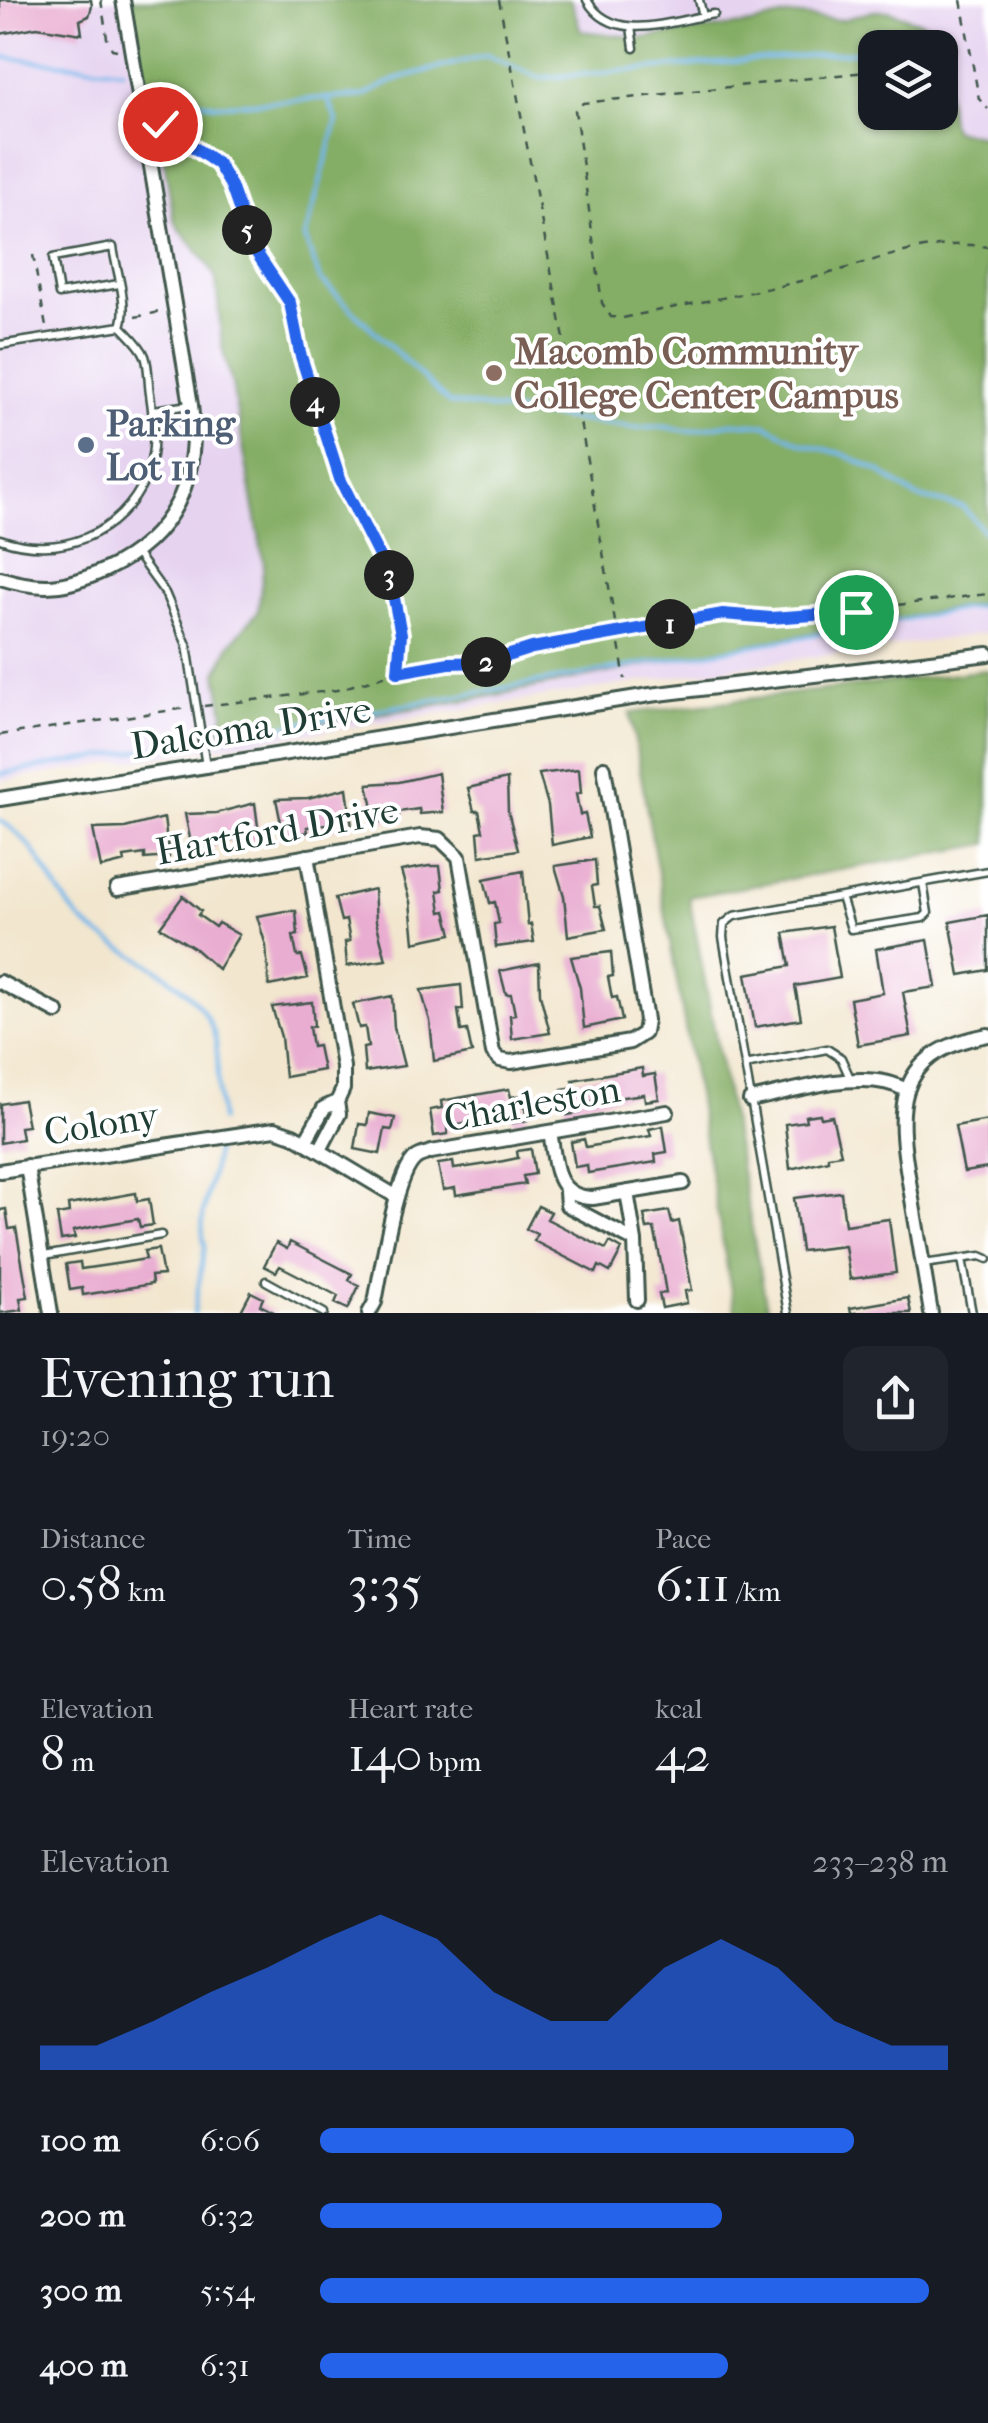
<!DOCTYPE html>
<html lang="en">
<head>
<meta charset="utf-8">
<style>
	:root { --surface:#171b24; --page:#20242c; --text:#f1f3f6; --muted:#9ea1a6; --accent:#2563eb }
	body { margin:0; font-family:"IM FELL French Canon",serif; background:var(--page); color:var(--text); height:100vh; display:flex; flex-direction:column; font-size:38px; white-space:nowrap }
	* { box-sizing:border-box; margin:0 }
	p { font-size:32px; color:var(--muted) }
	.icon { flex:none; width:55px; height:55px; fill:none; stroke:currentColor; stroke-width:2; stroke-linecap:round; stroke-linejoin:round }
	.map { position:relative; height:1313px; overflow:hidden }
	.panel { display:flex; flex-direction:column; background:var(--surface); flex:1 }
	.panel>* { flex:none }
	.tools { position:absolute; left:858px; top:30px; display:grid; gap:20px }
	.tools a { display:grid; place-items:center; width:100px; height:100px; border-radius:20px; background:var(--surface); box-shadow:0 2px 8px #0004; font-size:50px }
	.pin { position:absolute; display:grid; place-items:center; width:85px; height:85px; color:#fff; margin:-42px; border:5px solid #fff; border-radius:50%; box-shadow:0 2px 10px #0007 }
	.km { position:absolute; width:50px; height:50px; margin:-25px; border-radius:50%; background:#222; color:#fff; font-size:28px; line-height:50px; text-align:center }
	.round { display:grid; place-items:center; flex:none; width:105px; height:105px; border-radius:20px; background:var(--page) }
	.headline { display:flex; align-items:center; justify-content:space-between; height:170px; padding:0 40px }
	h1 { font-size:55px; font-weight:600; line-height:75px }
	.figures { display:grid; grid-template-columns:repeat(3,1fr); gap:15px; height:170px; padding:10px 40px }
	.figures div { display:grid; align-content:center }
	.figures b { font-size:50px; font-weight:600 }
	.figures small { font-size:28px; font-weight:400 }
	.figures p { font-size:28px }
	.chart { height:280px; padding:20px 40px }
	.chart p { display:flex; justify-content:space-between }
	.chart svg { width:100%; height:180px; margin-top:10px; fill:var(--accent); opacity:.7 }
	ul { padding:0 40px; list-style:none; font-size:32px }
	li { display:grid; grid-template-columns:160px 120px 1fr; align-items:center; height:75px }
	li i { height:25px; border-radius:12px; background:var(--accent) }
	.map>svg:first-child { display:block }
	.built { fill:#e6d3f0; fill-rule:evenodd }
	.forest { fill:#84ad65; stroke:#52754c; stroke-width:2.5; fill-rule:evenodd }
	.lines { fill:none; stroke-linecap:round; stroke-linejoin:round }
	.stream { stroke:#75b7ea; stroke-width:4 }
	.building { fill:#e9add1 }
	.lane-casing { stroke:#3f564b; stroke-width:11 }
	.street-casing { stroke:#3f564b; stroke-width:18 }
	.path { stroke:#3f564b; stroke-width:2.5; stroke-dasharray:8 8; stroke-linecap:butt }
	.lane { stroke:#fff; stroke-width:6 }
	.street { stroke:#fff; stroke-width:12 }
	.route-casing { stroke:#fff; stroke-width:20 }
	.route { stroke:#2563eb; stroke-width:12 }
	.education-dot { fill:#8d6e63; stroke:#fff; stroke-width:4 }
	.service-dot { fill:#5c6f8a; stroke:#fff; stroke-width:4 }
	.labels { text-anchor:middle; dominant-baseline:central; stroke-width:8; stroke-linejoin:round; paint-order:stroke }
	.education-label { font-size:38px; font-weight:bold; fill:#785e54; stroke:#fff; text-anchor:start }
	.service-label { font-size:38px; font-weight:bold; fill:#4e5e75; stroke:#fff; text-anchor:start }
	.street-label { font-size:38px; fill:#1f3d34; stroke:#fff }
</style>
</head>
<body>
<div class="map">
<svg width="988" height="1313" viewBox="0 0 988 1313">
	<rect width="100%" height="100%" fill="#fff"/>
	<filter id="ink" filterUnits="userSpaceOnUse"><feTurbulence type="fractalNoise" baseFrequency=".01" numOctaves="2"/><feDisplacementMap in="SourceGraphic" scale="20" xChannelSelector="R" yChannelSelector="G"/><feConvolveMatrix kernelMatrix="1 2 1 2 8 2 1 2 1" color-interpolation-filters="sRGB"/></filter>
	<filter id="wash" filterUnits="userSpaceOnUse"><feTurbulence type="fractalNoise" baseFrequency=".0048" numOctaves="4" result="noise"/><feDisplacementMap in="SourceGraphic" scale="40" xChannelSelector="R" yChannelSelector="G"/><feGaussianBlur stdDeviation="2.25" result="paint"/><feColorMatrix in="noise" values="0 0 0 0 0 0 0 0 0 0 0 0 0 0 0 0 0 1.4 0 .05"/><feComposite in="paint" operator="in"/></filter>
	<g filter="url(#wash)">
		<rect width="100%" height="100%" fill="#f2e6ce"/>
		<path class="built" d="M0 0H988V633L717 670 0 781ZM875 48H940V112H875Z"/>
		<path class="forest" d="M129 0H571L581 31 642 38 751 24 790 15 841 20 874 11H889L952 33 954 39 943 49 942 56 950 122 954 130 988 137V603L752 644 480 698 301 726 218 730 224 714 217 673 230 645 258 611 264 564 232 384 222 347 216 280C208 258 185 241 174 220L154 101 142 66ZM875 48H940V112H875Z
			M988 670V844L689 897 768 1313H735L630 713Z"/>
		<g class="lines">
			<path class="stream" d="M902 48 928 45
				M0 57 123 70
				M148 81 162 92 215 105 363 96 399 78 487 55 540 78 875 50
				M327 98 337 120 305 238 320 279 449 403 636 428 660 426 688 431 732 423 766 425 801 443 843 454 879 471 916 497 963 507 988 536
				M219 737 988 605
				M0 774 190 742
				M0 820C42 847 47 881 77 916 93 934 120 947 141 959 171 976 211 1006 216 1043 219 1069 217 1095 221 1121
				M194 1313 205 1246C196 1217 213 1179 216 1150"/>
		</g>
		<g id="blocks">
			<path class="building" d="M0 0H91L92 6 89 16 80 20 82 34 37 27 0 34Z
				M579 769 581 793 576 794 580 815 585 814 590 837 552 845 548 805 539 774Z
				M438 773 443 812 420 814 419 809 398 812 399 817 376 823 368 784 399 782Z
				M507 779 508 811 518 850 480 856 478 832 483 831 479 811H474L468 788Z
				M347 788 352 827 328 829 327 824 307 827 308 832 284 838 276 799 308 798Z
				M255 803 260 842 237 844 236 839 215 842 216 847 193 853 185 814 216 813Z
				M164 818 169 857 145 859V854L124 857 125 862 101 868 93 829 125 828Z
				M595 860 597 885 592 886 595 906H600L606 929 568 936 564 896 555 866Z
				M429 866H440L443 890 438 891 441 912 446 911 452 934 414 942 410 902 401 871Z
				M523 871 528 925 531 924 534 942 496 947 494 924 499 923 495 902 490 903 484 879Z
				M374 889 376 921 386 960 347 966 345 942 350 941 346 920 341 921 335 898Z
				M183 896 201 911 198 915 215 927 218 923 239 935 218 969 194 948 160 927Z
				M285 911H296L298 935 293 936 297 956H302L308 978 269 986 266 946 257 916Z
				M988 915V970L960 975 950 922Z
				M831 926 840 978 795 986 801 1019 755 1027 746 974 790 966 784 933Z
				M928 940 936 987 903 992 911 1036 858 1045 850 999 883 993 876 949Z
				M611 952 613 976 608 977 612 998 617 997 622 1020 584 1028 580 988 571 957Z
				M539 963 540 994 550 1033 512 1039 510 1015 515 1014 511 994H506L500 971Z
				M461 985 463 1010H458L461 1031 467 1030 472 1053 434 1061 430 1021 421 990Z
				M392 996 394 1027 404 1066 365 1072 363 1048 368 1047 365 1027 359 1028 353 1004Z
				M312 1002 314 1026 309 1027 312 1047 318 1046 323 1070 285 1077 281 1037 272 1007Z
				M642 1068 643 1076 655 1074 659 1099 645 1101 644 1094 603 1100 579 1105 580 1113 567 1115 562 1089 575 1087 573 1080Z
				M509 1089 511 1097 523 1095 527 1120 513 1123 512 1115 471 1122 447 1126 448 1134 434 1136 430 1110 442 1108 441 1101Z
				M23 1100 28 1126 20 1127 22 1139 0 1143V1104Z
				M369 1113 395 1118 392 1130 385 1129 380 1154 355 1149 359 1124 367 1125Z
				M820 1114 821 1118 832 1116 841 1154 828 1156V1160L790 1169 785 1124 806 1121 805 1116Z
				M988 1120V1168L964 1172 955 1126Z
				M663 1126 667 1152 655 1154 656 1162 588 1173 587 1165 575 1167 571 1142 584 1139 586 1147 626 1140 651 1136 649 1129Z
				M531 1149 535 1174 523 1176 525 1184 456 1195 455 1188 443 1190 438 1164 453 1162 454 1169 494 1163 518 1158 517 1151Z
				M841 1192 845 1225 889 1219 896 1273 850 1279 845 1246 801 1251 794 1198Z
				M136 1193 137 1201 149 1199 153 1225 140 1227 138 1219 97 1226 73 1231 75 1238 61 1240 57 1215 69 1213 68 1205Z
				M538 1206 551 1212 547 1219 584 1238 606 1249 610 1242 622 1249 610 1272 599 1266 596 1273 534 1241 537 1234 526 1229Z
				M6 1209 9 1229 16 1228 28 1297 20 1298 22 1310 0 1313V1210Z
				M669 1211 672 1223 679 1221 692 1290 685 1291 687 1303 662 1308 659 1294 666 1293 659 1252 654 1228 647 1229 644 1215Z
				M290 1242 352 1274 349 1280 359 1286 348 1309 335 1303 338 1296 280 1266 276 1272 264 1266 276 1243 287 1249Z
				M158 1249 163 1275 151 1276 152 1284 83 1295 82 1288 70 1290 66 1264 80 1262 81 1269 122 1263 146 1259 144 1251Z
				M251 1292 263 1298 260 1305 276 1313H240Z
				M908 1298 911 1313H851L850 1308Z"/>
		</g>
	</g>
	<g filter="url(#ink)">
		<use href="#blocks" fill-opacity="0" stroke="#3f564b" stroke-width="2.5"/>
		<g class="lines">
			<defs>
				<path id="lane" d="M587 0C613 45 671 21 714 14
					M699 0 703 16
					M631 27 634 48
					M119 284 59 294 53 258 113 247C116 270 129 305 121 326
					M0 345 121 326C128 334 141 345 145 356 149 367 148 382 150 394 154 421 157 451 146 477 122 535 58 560 0 539
					M153 410 190 405
					M136 553 165 593 187 645 206 766
					M841 897 851 929 923 918 928 913 923 883
					M745 1065 827 1049 841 1058 850 1078
					M44 1256 161 1235
					M962 1259 972 1313
					M923 1264 981 1256 988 1259
					M266 1281 324 1313
					M788 1313 723 937 724 924 734 916 988 871"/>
				<path id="street" d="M0 578C42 591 66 588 105 570 173 538 201 479 191 405L123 0
					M0 799 650 695 988 654
					M307 856 343 1067V1089L337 1102
					M117 889 420 837 440 839 459 857 493 1053 500 1060 511 1062 630 1042 644 1033 646 1020 604 768
					M0 982 57 1012
					M750 1100C795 1091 866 1066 906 1090
					M550 1132C556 1163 553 1197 593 1198L683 1183
					M305 1142 324 1108 337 1102 339 1114 320 1150
					M27 1166 51 1313
					M0 1171 275 1129 293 1135 397 1197
					M566 1192 567 1205 635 1241
					M627 1192 635 1241 637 1300
					M369 1313 375 1302C381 1274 395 1173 416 1158 420 1155 426 1154 431 1152L667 1112
					M931 1313C925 1275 918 1237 912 1199 898 1117 885 1054 988 1035"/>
			</defs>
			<use href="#lane" class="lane-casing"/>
			<use href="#street" class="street-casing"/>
			<path class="path" d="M101 0 107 38 112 49 117 50
				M499 0 584 443 625 679
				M961 0 979 99 988 109
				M940 67 946 66
				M875 71 583 103 575 110 602 303 611 317 623 318C686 304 750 294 813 278 869 263 929 237 988 247
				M160 124 218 164 231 186 252 246 290 303 300 353 341 479 390 578 401 635 398 671
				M33 255 46 327
				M135 317 155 313 160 309
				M204 706 337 690 397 672 449 663 488 662 532 648 723 614 771 618 815 615 988 594
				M0 735 187 708"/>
			<use href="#lane" class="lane"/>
			<use href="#street" class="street"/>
		</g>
	</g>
	<g class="lines" filter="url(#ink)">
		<defs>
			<path id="route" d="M160 124 218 164 231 186 252 246 290 303 300 353 340 479 390 578 401 634 398 672 449 663 488 662 532 648 723 614 771 618 856 612"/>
		</defs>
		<use href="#route" class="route-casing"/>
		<use href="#route" class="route"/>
	</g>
	<circle class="education-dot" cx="494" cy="373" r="10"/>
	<circle class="service-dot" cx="86" cy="445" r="10"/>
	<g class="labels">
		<g class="education-label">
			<text x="514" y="351">Macomb Community<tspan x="514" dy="44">College Center Campus</tspan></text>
		</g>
		<g class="service-label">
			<text x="106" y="423">Parking<tspan x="106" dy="44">Lot 11</tspan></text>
		</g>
		<g class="street-label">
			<text transform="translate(251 728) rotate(-9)">Dalcoma Drive</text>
			<text transform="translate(277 831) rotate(-10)">Hartford Drive</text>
			<text transform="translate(532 1104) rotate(-10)">Charleston</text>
			<text transform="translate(101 1124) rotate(-9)">Colony</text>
		</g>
	</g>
</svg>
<div class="tools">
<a><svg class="icon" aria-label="layers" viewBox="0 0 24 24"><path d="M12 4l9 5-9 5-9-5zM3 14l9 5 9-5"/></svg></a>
</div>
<div class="pin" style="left:856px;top:612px;background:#1e9e55"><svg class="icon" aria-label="arrive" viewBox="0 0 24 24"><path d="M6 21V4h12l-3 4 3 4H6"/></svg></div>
<div class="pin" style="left:160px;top:124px;background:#d93025"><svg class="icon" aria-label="check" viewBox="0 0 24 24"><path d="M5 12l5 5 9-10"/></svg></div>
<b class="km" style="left:670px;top:624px">1</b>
<b class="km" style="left:486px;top:662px">2</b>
<b class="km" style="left:389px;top:575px">3</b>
<b class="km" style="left:315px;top:402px">4</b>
<b class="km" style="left:247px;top:230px">5</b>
</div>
<section class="panel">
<div class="headline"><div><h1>Evening run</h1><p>19:20</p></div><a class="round"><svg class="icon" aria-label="share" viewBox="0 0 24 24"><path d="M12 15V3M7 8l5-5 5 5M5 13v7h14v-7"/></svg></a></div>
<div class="figures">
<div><p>Distance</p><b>0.58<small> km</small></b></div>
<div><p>Time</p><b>3:35</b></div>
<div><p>Pace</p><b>6:11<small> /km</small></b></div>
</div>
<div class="figures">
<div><p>Elevation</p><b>8<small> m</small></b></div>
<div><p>Heart rate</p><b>140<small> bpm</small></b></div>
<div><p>kcal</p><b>42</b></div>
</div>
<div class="chart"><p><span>Elevation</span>233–238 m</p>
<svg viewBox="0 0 160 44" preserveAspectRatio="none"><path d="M0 44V38L10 38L20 32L30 25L40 19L50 12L60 6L70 12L80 25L90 32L100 32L110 19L120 12L130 19L140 32L150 38L160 38V44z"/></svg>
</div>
<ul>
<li><b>100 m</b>6:06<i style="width:85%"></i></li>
<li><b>200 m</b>6:32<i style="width:64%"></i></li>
<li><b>300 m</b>5:54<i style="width:97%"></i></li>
<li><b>400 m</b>6:31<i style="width:65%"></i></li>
</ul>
</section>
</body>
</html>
